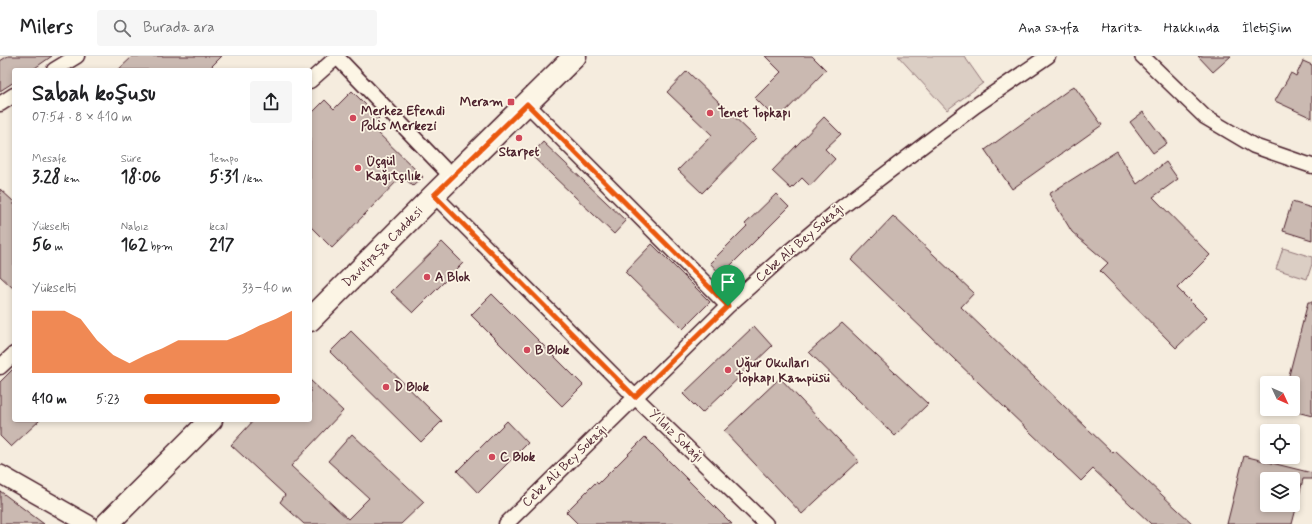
<!DOCTYPE html>
<html lang="tr">
<head>
<meta charset="utf-8">
<style>
	:root { --surface:#fff; --page:#f6f6f6; --text:#202124; --muted:#757577; --line:#e0e0e0; --accent:#ea580c }
	body { margin:0; font-family:Mynerve,sans-serif; background:var(--page); color:var(--text); height:100vh; display:flex; flex-direction:column; font-size:15px; white-space:nowrap }
	* { box-sizing:border-box; margin:0 }
	p { font-size:13px; color:var(--muted) }
	.icon { flex:none; width:22px; height:22px; fill:none; stroke:currentColor; stroke-width:2; stroke-linecap:round; stroke-linejoin:round }
	.map { position:relative; flex:1; overflow:hidden }
	.sheet { position:absolute; left:12px; top:12px; width:300px; height:354px; display:flex; flex-direction:column; background:var(--surface); border-radius:4px; box-shadow:0 2px 6px #0003 }
	.sheet>* { flex:none }
	.needle { width:26px; rotate:134deg }
	.buttons { position:absolute; left:1260px; top:320px; display:grid; gap:8px }
	.buttons a { display:grid; place-items:center; width:40px; height:40px; border-radius:4px; background:var(--surface); box-shadow:0 2px 6px #0003; font-size:20px }
	.pin { position:absolute; display:grid; place-items:center; width:34px; height:34px; color:#fff; margin:-41px -17px; border-radius:50% 50% 50% 0; rotate:-45deg; box-shadow:0 0 4px #0007 }
	.pin .icon { rotate:45deg }
	.round { display:grid; place-items:center; flex:none; width:42px; height:42px; border-radius:4px; background:var(--page) }
	.head { display:flex; align-items:center; justify-content:space-between; height:68px; padding:0 20px }
	h1 { font-size:22px; font-weight:800; line-height:30px }
	.stats { display:grid; grid-template-columns:repeat(3,1fr); gap:6px; height:68px; padding:4px 20px }
	.stats div { display:grid; align-content:center }
	.stats b { font-size:17px; font-weight:800 }
	.stats small { font-size:11px; font-weight:400 }
	.stats p { font-size:11px }
	.chart { height:112px; padding:8px 20px }
	.chart p { display:flex; justify-content:space-between }
	.chart svg { width:100%; height:72px; margin-top:4px; fill:var(--accent); opacity:.7 }
	ul { padding:0 20px; list-style:none; font-size:13px }
	li { display:grid; grid-template-columns:64px 48px 1fr; align-items:center; height:30px }
	li i { height:10px; border-radius:5px; background:var(--accent) }
	header { display:flex; align-items:center; gap:24px; box-sizing:border-box; height:56px; padding:0 20px; background:var(--surface); border-bottom:1px solid var(--line) }
	header strong { font-size:19px }
	nav { display:flex; gap:22px; margin-inline-start:auto; font-size:14px }
	.search { width:280px; height:36px; background:var(--page); display:flex; align-items:center; gap:10px; box-sizing:border-box; padding:0 14px; border-radius:4px; color:var(--muted); font-size:15px }
	.map>svg:first-child { display:block }
	.green { fill:#dbcec4; stroke:#927678 }
	.building { fill:#cab9b1; stroke:#4a1f2b }
	.lines { fill:none; stroke-linecap:round; stroke-linejoin:round }
	.minor-casing { stroke:#4a1f2b; stroke-width:17 }
	.tertiary-casing { stroke:#4a1f2b; stroke-width:20 }
	.primary-casing { stroke:#4a1f2b; stroke-width:25 }
	.minor { stroke:#fcf5e5; stroke-width:14 }
	.tertiary { stroke:#fcf5e5; stroke-width:17 }
	.primary { stroke:#fcf5e5; stroke-width:22 }
	.route-casing { stroke:#fff; stroke-width:8 }
	.route { stroke:#ea580c; stroke-width:5 }
	.poi-dot { fill:#d1495b; stroke:#fcf5e5; stroke-width:1.5 }
	.labels { text-anchor:middle; dominant-baseline:central; stroke-width:3.5; stroke-linejoin:round; paint-order:stroke }
	.poi-label { font-size:13px; font-weight:bold; fill:#4a1f2b; stroke:#fcf5e5; text-anchor:start }
	.street-label { font-size:13px; fill:#4a1f2b; stroke:#fcf5e5 }
</style>
</head>
<body>
<header>
<strong>Milers</strong>
<div class="search"><svg class="icon" aria-label="search" viewBox="0 0 24 24"><circle cx="10" cy="10" r="6"/><path d="M15 15l6 6"/></svg>Burada ara</div>
<nav><a>Ana sayfa</a><a>Harita</a><a>Hakkında</a><a>İletişim</a></nav>
</header>
<div class="map">
<svg width="1312" height="468" viewBox="0 0 1312 468">
	<rect width="100%" height="100%" fill="#f5ecde"/>
	<filter id="ink" filterUnits="userSpaceOnUse"><feTurbulence type="fractalNoise" baseFrequency=".025" numOctaves="2"/><feDisplacementMap in="SourceGraphic" scale="8" xChannelSelector="R" yChannelSelector="G"/><feConvolveMatrix kernelMatrix="1 2 1 2 8 2 1 2 1" color-interpolation-filters="sRGB"/></filter>
	<g filter="url(#ink)">
		<path class="green" d="M898 0H964L983 27 947 54Z
			M1283 192 1312 201V208L1307 223 1276 213Z"/>
		<path class="building" d="M8 0H52L32 14H14V26L0 35V5Z
			M133 0H222L208 14H118Z
			M765 0H812L826 14 777 64 755 42 781 16Z
			M1198 0H1231L1213 16Z
			M1303 5 1312 9V62L1275 45 1291 17 1296 20Z
			M687 15 756 82 702 137 678 114 712 79 667 36Z
			M1074 30 1102 69 1012 133 985 94Z
			M352 35 379 62 371 70 423 121 413 130 402 120 332 192 310 170V59L325 44 334 53Z
			M1143 56 1167 87 1153 97 1130 66Z
			M824 61 841 78 825 93 835 103 810 130 802 122 791 133 772 115Z
			M543 86 626 165 614 178 531 99Z
			M1117 95 1137 128 1166 106 1178 123 1153 141 1210 199 1177 232 1207 262 1176 292 1100 215 1108 207 1072 176 1049 138Z
			M0 133 14 146V233L0 220Z
			M776 138 789 151 721 219 710 207 747 170 745 168Z
			M1292 146 1312 152V184L1283 175Z
			M893 160 974 237 961 251 1113 397 1115 395 1193 468H1151L1093 413 1081 425 851 204Z
			M442 186 463 207 413 257 391 236Z
			M652 188 710 246 683 273 625 216Z
			M492 238 583 329 562 350 471 259Z
			M1308 246H1312V360L1293 355V327H1287Z
			M842 267 928 348 895 380 809 296Z
			M754 270 772 290 702 357 683 338Z
			M351 275 442 365 421 386 330 296Z
			M14 312V364H40L11 391 0 380V326Z
			M780 322 859 405 802 458 724 375Z
			M310 324 343 355 291 410 348 463 369 442 328 405 352 378 424 446 401 468H304L280 446 285 439 231 389 254 364H310Z
			M507 365 528 387 478 437 457 415Z
			M645 381 732 468H578L566 456 596 426 598 428Z
			M1244 400 1312 417V423H1303L1297 449 1293 448V423H1267V449H1297L1292 468H1227Z
			M0 435 44 468H0Z"/>
		<g class="lines">
			<defs>
				<path id="minor" d="M1142 0 1205 61 1254 90 1312 110
					M337 1 452 121
					M54 14 77 0
					M310 25 338 0
					M0 48 14 39
					M527 48 728 250
					M434 139 635 341 766 468
					M0 311 14 298
					M506 468 728 250 786 198 842 151 975 50 1048 0"/>
				<path id="tertiary" d="M0 418 88 468"/>
				<path id="primary" d="M310 264 434 139 575 0
					M107 468 211 364"/>
			</defs>
			<use href="#minor" class="minor-casing"/>
			<use href="#tertiary" class="tertiary-casing"/>
			<use href="#primary" class="primary-casing"/>
			<use href="#minor" class="minor"/>
			<use href="#tertiary" class="tertiary"/>
			<use href="#primary" class="primary"/>
		</g>
	</g>
	<g class="lines" filter="url(#ink)">
		<defs>
			<path id="route" d="M527 48 728 250 635 341 434 139Z"/>
		</defs>
		<use href="#route" class="route-casing"/>
		<use href="#route" class="route"/>
	</g>
	<g class="poi-dot">
		<rect x="507" y="42" width="8" height="8" rx="2"/>
		<circle cx="710" cy="57" r="4"/>
		<circle cx="353" cy="62" r="4"/>
		<circle cx="519" cy="82" r="4"/>
		<circle cx="358" cy="112" r="4"/>
		<circle cx="427" cy="221" r="4"/>
		<circle cx="527" cy="294" r="4"/>
		<circle cx="728" cy="314" r="4"/>
		<circle cx="386" cy="331" r="4"/>
		<circle cx="492" cy="401" r="4"/>
	</g>
	<g class="labels">
		<g class="poi-label">
			<text x="503" y="46" text-anchor="end">Meram</text>
			<text x="361" y="55">Merkez Efendi<tspan x="361" dy="15">Polis Merkezi</tspan></text>
			<text x="718" y="57">Tenet Topkapı</text>
			<text x="519" y="96" text-anchor="middle">Starpet</text>
			<text x="366" y="105">Üçgül<tspan x="366" dy="15">Kağıtçılık</tspan></text>
			<text x="435" y="221">A Blok</text>
			<text x="535" y="294">B Blok</text>
			<text x="736" y="307">Uğur Okulları<tspan x="736" dy="15">Topkapı Kampüsü</tspan></text>
			<text x="394" y="331">D Blok</text>
			<text x="500" y="401">C Blok</text>
		</g>
		<g class="street-label">
			<text transform="translate(800 187) rotate(-41)">Cebe Ali Bey Sokağı</text>
			<text transform="translate(383 191) rotate(-45)">Davutpaşa Caddesi</text>
			<text transform="translate(676 380) rotate(44)">Yıldız Sokağı</text>
			<text transform="translate(565 410) rotate(-44)">Cebe Ali Bey Sokağı</text>
		</g>
	</g>
</svg>
<div class="buttons">
<a><svg class="needle" viewBox="-14 -14 28 28"><path d="M0-13l5 13h-10z" fill="#e53935"/><path d="M0 13l5-13h-10z" fill="#757577"/></svg></a>
<a><svg class="icon" aria-label="locate" viewBox="0 0 24 24"><circle cx="12" cy="12" r="6"/><path d="M12 2v4M12 18v4M2 12h4M18 12h4"/></svg></a>
<a><svg class="icon" aria-label="layers" viewBox="0 0 24 24"><path d="M12 4l9 5-9 5-9-5zM3 14l9 5 9-5"/></svg></a>
</div>
<div class="pin" style="left:728px;top:250px;background:#1e9e55"><svg class="icon" aria-label="arrive" viewBox="0 0 24 24"><path d="M6 21V4h12l-3 4 3 4H6"/></svg></div>
<section class="sheet">
<div class="head"><div><h1>Sabah koşusu</h1><p>07:54 · 8 × 410 m</p></div><a class="round"><svg class="icon" aria-label="share" viewBox="0 0 24 24"><path d="M12 15V3M7 8l5-5 5 5M5 13v7h14v-7"/></svg></a></div>
<div class="stats">
<div><p>Mesafe</p><b>3.28<small> km</small></b></div>
<div><p>Süre</p><b>18:06</b></div>
<div><p>Tempo</p><b>5:31<small> /km</small></b></div>
</div>
<div class="stats">
<div><p>Yükselti</p><b>56<small> m</small></b></div>
<div><p>Nabız</p><b>162<small> bpm</small></b></div>
<div><p>kcal</p><b>217</b></div>
</div>
<div class="chart"><p><span>Yükselti</span>33–40 m</p>
<svg viewBox="0 0 160 44" preserveAspectRatio="none"><path d="M0 44V6L10 6L20 6L30 11L40 24L50 33L60 38L70 33L80 29L90 24L100 24L110 24L120 24L130 20L140 15L150 11L160 6V44z"/></svg>
</div>
<ul>
<li><b>410 m</b>5:23<i style="width:92%"></i></li>
</ul>
</section>
</div>
</body>
</html>
